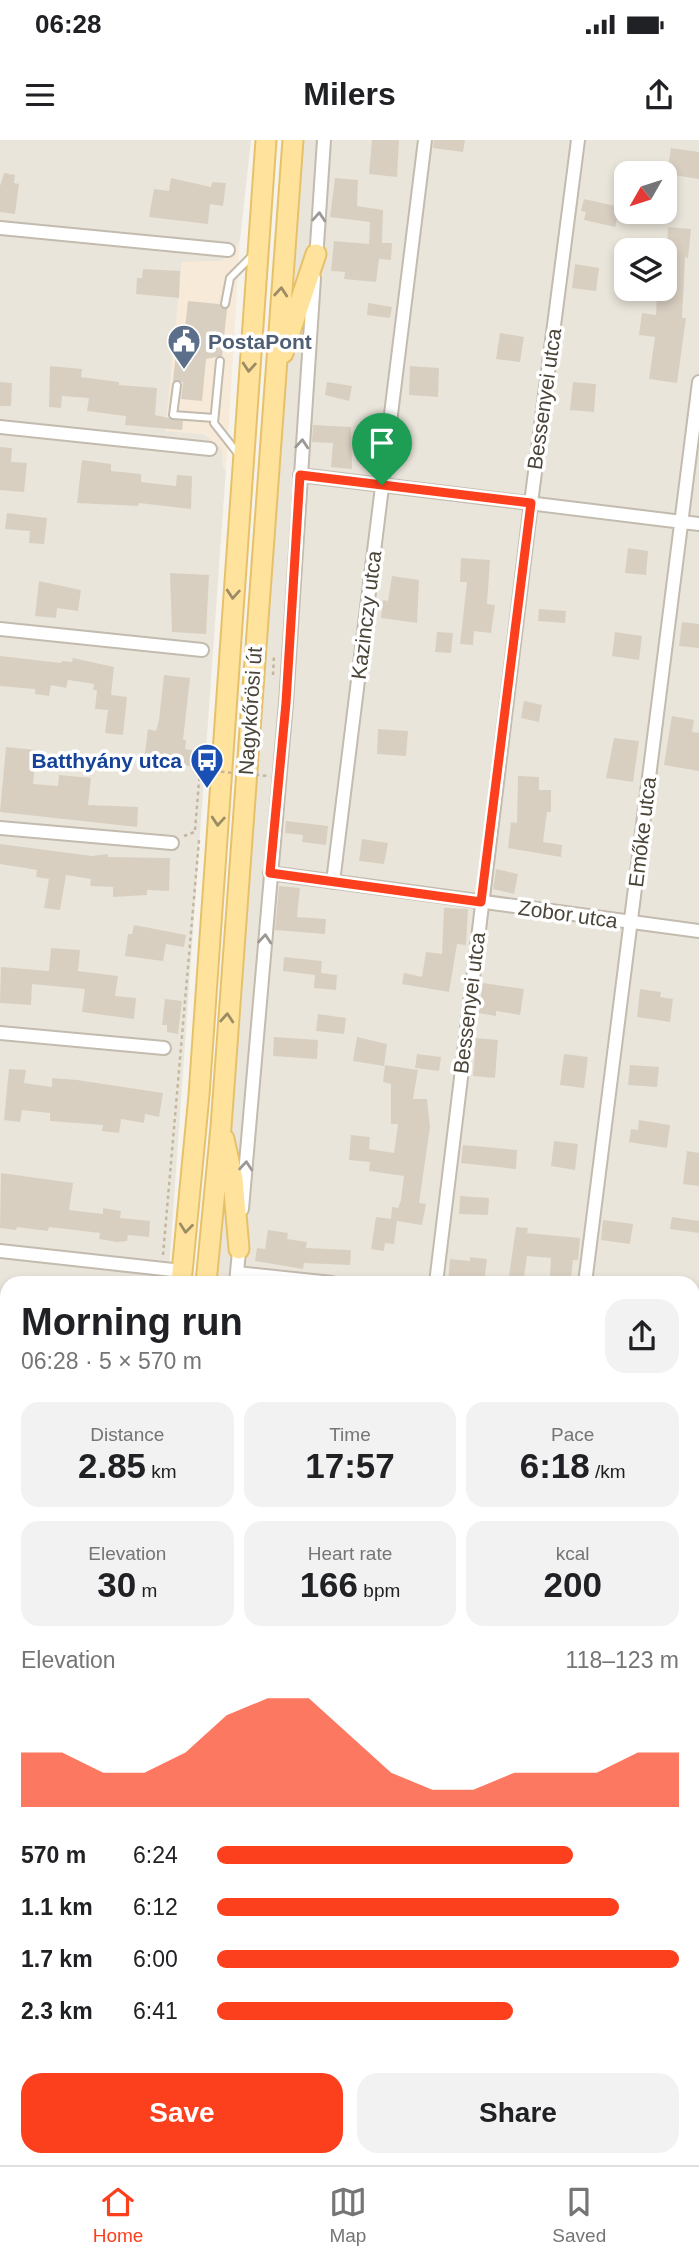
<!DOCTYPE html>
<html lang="en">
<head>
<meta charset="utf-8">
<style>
	:root { --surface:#fff; --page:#f2f2f2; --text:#202124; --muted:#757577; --line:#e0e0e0; --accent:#fc3f1d }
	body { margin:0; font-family:Helvetica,sans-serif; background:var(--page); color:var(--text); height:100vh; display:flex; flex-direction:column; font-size:26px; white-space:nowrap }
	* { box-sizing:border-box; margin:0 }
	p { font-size:23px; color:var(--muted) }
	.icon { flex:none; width:38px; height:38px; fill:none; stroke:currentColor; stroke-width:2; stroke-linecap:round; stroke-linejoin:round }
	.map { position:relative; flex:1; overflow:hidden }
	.drawer { position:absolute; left:0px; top:1136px; width:700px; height:891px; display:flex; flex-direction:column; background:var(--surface); border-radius:21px 21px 0 0; box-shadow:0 4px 10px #0003 }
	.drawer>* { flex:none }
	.needle { width:46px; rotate:231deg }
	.buttons { position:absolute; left:614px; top:21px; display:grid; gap:14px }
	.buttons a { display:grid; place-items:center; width:63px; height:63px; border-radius:14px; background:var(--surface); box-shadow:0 4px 10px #0003; font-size:35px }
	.pin { position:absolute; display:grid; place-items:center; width:60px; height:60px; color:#fff; margin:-72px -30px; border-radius:50% 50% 50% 0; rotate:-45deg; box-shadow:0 0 7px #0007 }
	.pin .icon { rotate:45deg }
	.round { display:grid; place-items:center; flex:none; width:74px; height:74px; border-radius:21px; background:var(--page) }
	.headline { display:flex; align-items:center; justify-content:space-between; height:119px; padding:0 21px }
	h1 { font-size:38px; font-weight:700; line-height:52px }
	.metrics { display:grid; grid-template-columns:repeat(3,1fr); gap:10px; height:119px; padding:7px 21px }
	.metrics div { display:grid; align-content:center; border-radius:18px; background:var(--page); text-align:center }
	.metrics b { font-size:35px; font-weight:700 }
	.metrics small { font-size:19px; font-weight:400 }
	.metrics p { font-size:19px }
	.chart { height:196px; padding:14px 21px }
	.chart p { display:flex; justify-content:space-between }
	.chart svg { width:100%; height:126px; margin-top:7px; fill:var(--accent); opacity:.7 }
	.button { display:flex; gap:14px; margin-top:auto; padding:14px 21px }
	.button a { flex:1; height:80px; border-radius:21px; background:var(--accent); color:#fff; font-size:28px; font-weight:700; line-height:80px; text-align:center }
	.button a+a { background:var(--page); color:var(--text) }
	ul { padding:0 21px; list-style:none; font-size:23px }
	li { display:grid; grid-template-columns:112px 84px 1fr; align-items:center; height:52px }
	li i { height:18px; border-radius:9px; background:var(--accent) }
	.status { display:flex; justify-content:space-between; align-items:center; height:49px; padding:0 35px; background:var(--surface); direction:ltr }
	.status svg { height:19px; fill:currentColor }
	header { display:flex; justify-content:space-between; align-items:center; height:91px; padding:0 21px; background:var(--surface); font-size:32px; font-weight:700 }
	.menu { display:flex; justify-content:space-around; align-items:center; height:98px; border-top:2px solid var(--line); background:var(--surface); font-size:19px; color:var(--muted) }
	.menu a { display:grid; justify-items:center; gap:4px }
	.menu .selected { color:var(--accent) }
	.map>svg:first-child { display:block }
	.residential { fill:#eae5da; fill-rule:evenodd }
	.commercial { fill:#f7ead8 }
	.green { fill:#d2eab5 }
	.building { fill:#d8cfc1 }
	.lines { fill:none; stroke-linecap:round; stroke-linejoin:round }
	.service-casing { stroke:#c2bbae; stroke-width:10 }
	.minor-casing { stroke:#c2bbae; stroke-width:16 }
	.tertiary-casing { stroke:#c2bbae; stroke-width:18 }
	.primary-casing { stroke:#e6c16a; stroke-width:23 }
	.path { stroke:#c4b79f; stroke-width:2.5; stroke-dasharray:3.5 3.5; stroke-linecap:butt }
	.service { stroke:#fff; stroke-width:6 }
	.minor { stroke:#fff; stroke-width:12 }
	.tertiary { stroke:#fff; stroke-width:14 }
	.primary { stroke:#ffe39c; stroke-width:19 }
	.path-bridge { stroke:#c4b79f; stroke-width:2.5; stroke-dasharray:3.5 3.5; stroke-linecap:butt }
	.oneway { stroke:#9c9892 }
	.oneway2 { stroke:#9c8c66 }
	.route-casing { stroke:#fff; stroke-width:14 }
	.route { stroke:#fc3f1d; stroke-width:9 }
	.labels { text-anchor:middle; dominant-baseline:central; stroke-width:7; stroke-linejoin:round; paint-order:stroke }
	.service-label { font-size:21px; font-weight:bold; fill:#4e5e75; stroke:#fff; text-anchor:start }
	.street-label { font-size:21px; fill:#4b4439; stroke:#fff }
	.transit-label { font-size:21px; font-weight:bold; fill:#164399; stroke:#fff; text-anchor:end }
</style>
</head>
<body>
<div class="status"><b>06:28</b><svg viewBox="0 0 49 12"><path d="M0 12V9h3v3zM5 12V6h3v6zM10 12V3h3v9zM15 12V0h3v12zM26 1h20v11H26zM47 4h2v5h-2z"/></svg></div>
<header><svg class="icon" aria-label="menu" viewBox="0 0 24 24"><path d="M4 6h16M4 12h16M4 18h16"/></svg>Milers<svg class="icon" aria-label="share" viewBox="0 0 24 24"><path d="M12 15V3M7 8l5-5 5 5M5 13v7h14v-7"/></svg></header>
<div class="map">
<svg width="699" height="2025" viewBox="0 0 699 2025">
	<rect width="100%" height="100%" fill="#f6f3ec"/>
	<path class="residential" d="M0 0H251L240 99 234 113 221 121 182 123 166 290 203 294 222 308 223 328 226 329 168 1143H7V2020H80V2025H0Z
		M304 0H699V2025H131L132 2020H693V1143H217ZM626 33H665V72H626ZM626 110H665V149H626Z"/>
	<path class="commercial" d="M240 99 226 329 223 328 222 308 203 294 165 291 182 122 221 121 234 113Z"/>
	<path class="green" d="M0 1165 7 1166V1419H0Z"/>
	<path class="building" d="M372 0H399L397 37 369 34Z
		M434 0H465L463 12 433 8Z
		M671 8 699 12V39L667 34Z
		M4 33 15 35 14 43 19 44 15 74 0 72V46Z
		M171 38 211 47 212 42 226 43 223 66 210 64 208 84 149 77 154 49 169 51Z
		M335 38 358 40 357 66 383 70 382 103H392L391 120 379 119 376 142 344 139 345 132 331 131 334 101 369 104 370 82 330 77Z
		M584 59 620 67 615 87 584 80 586 72 581 71Z
		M668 87 691 89 688 118 685 117 682 178H686L677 243 649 239 655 197 639 195 642 173 656 175 657 149H665Z
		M575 124 599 128 596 151 572 148Z
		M143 129 180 131 179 158 136 154 137 138H142Z
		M188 161 219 164 227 169 222 216 206 219 202 261 181 259 183 242 173 241 176 213 182 214Z
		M368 163 392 167 390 178 367 175Z
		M500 193 524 197 520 222 496 219Z
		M50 226 82 229 81 237 119 242V245L157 248 155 275 183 281 182 290 125 285 126 276 87 271 89 258 62 256 61 268 49 267Z
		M410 226 439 228 438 257 409 255Z
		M0 242 12 243 11 266H0Z
		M327 242 352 246 349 261 325 255Z
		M573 242 596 244 594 272 570 270Z
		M313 285 351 287 352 329 331 327 333 303 312 302Z
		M0 307 12 308 11 322 27 323 24 352 0 350Z
		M82 320 111 324V331L141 334V342L176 346 177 335 192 336 191 369 139 363 138 366 77 363Z
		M7 373 47 378 44 404 29 403 30 391 5 389Z
		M628 408 648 411 646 435 625 433Z
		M461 418 490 420 487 464 495 465 491 493 474 491 473 505 460 504 467 442H460Z
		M170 433 209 435 206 494 172 492Z
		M392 436 419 440 417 483 381 478 383 460 388 461Z
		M39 441 81 450 78 471 57 468 56 478 35 476Z
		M539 469 566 471 565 483 538 481Z
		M682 482 699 484V508L679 506Z
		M437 492 453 493 451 513 435 512Z
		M615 492 642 496 639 520 612 516Z
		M0 516 61 523 62 521 72 522 73 518 114 527 111 555 127 557 123 595 105 593 108 570 95 569 97 550H93L94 544 68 540 66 548 51 545 49 556 35 554V549L0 546Z
		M164 535 190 538 183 600H186L185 609 192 610 190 626 144 620 148 589 156 591 159 580Z
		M524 561 542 565 539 582 521 578Z
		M672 576 694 580 692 592 699 593V631L664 625Z
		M378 589 408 591 406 616 377 614Z
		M614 598 639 601 633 642 606 638Z
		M6 607 36 610 33 644 58 646 59 635 91 638 88 665 138 667 137 687 0 672Z
		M518 636 539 637V650H551V672H547L543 702 562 705 561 717 508 708 511 682 517 683Z
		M286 681 328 686 326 705 302 702 303 695 285 693Z
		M362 699 388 703 384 724 359 721Z
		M0 704 92 716 108 714V717L170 718 169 751 147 750V755L113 757V747L90 746 91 739 66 735 60 770 44 768 49 739 36 737 37 730 0 724Z
		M496 729 518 734 514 754 493 749Z
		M279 746 300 748 297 777 326 779 325 794 275 790Z
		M444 768 468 769 466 805 457 804 449 852 402 844 404 833 422 837 426 812 442 814Z
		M134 785 186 795 184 807 166 804 163 821 125 816 128 794H132Z
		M51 808 80 810 78 831 118 836 115 856 136 858 134 879 82 872 85 849 32 844 31 865 0 863 1 827 49 831Z
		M284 817 322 821 321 833 337 835 336 850 314 848 315 835 283 831Z
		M483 843 524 849 520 875 496 871V876L478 873Z
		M640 849 661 852 660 857 673 859 670 882 637 877Z
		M165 859 182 861 178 894 167 892V885H162Z
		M318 874 346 878 344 894 316 891Z
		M274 897 318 900 317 919 273 916Z
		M357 897 387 904 384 926 353 921Z
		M476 898 498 900 495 938 473 936Z
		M417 914 441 917 439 931 415 928Z
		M564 914 588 917 584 948 560 945Z
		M385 925 418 930 413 959H427L430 987 419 1063 426 1064 422 1085 397 1081 394 1104 385 1103 384 1111 371 1109 376 1077 391 1079 392 1067 398 1068 401 1060 404 1036 369 1031 370 1022 349 1020 351 995 370 997 369 1009 394 1013 398 984H391V944L383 942Z
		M630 925 659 927 657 947 628 945Z
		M9 929 26 930 24 943 52 947V938L77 940 163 953 159 977 145 974 144 983 121 979 119 993 102 991 103 985 50 981V973L22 970 20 982 4 980Z
		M639 980 670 985 667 1008 629 1002 631 989 638 990Z
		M554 1001 578 1004 575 1030 551 1026Z
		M463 1005 517 1010 516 1029 461 1023Z
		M687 1011 699 1013V1046L683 1044Z
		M1 1033 73 1043 69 1070 103 1074V1068L121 1071 120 1078 150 1081 149 1097 128 1095 127 1101 117 1102 99 1099 100 1093 49 1087 48 1091 17 1087 16 1090 0 1088Z
		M460 1056 489 1058 488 1075 459 1074Z
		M672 1077 699 1081V1093L670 1089Z
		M603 1080 633 1084 630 1104 601 1100Z
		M516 1087 528 1088 527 1093 580 1098 578 1120H573L571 1138 550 1136 551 1118 527 1116 523 1143H508Z
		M268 1090 288 1093 287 1099 307 1102 306 1108 351 1110 350 1125 304 1123 303 1129 255 1121 257 1108 265 1109Z
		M470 1117 487 1119 484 1143H448L450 1119 470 1121Z"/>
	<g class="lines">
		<defs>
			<path id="service" d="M225 164 230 138 254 114
				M220 221 214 283 239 315
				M177 245 173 275 214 278
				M0 1304 7 1305
				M0 1999 7 2000"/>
			<path id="minor" d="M0 88 228 110
				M316 120 324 0
				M0 287 210 309
				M300 335 699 384
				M0 489 202 510
				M0 688 172 703
				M270 733 699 791
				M333 742 425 0
				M0 893 164 908
				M242 1069 286 563 314 138
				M0 1111 182 1131
				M237 1133 332 1143
				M236 1143 240 1101
				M436 1143 531 363 578 0
				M585 1143 699 242
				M693 1184 699 1185
				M693 1492 699 1447
				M0 1510 7 1511
				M0 1708 7 1709
				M693 1764 699 1765
				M693 1903 699 1904
				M0 1966 7 1961
				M693 1986 699 1937
				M149 2025 150 2020
				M688 2025 689 2020"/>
			<path id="tertiary" d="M0 1486H7
				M693 1591 699 1592"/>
			<path id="primary" d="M283 213 316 114
				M224 999 233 1039 239 1109
				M181 1143 199 955 266 0
				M206 1143 221 987 293 0
				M90 2025 91 2020
				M111 2025V2020"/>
		</defs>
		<use href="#service" class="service-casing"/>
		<use href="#minor" class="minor-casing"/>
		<use href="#tertiary" class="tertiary-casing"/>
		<use href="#primary" class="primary-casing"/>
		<path class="path" d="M273 535 274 515
			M195 690 200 630
			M184 696 197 691
			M163 1115 199 700
			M0 1451 7 1450"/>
		<use href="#service" class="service"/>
		<use href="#minor" class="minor"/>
		<use href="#tertiary" class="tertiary"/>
		<use href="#primary" class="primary"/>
		<path class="path-bridge" d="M200 630 270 636"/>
	</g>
	<defs><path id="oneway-chevron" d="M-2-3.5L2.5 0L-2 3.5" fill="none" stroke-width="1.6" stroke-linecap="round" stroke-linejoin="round" transform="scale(1.75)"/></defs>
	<g class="oneway">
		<use href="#oneway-chevron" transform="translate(319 77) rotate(-86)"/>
		<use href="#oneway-chevron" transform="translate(302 304) rotate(-86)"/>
		<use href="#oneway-chevron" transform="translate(265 799) rotate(-85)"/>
		<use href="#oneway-chevron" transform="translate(246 1026) rotate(-85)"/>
	</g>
	<g class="oneway2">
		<use href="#oneway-chevron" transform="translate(281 152) rotate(-85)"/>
		<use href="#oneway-chevron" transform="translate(249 227) rotate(94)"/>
		<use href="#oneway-chevron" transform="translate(233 454) rotate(94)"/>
		<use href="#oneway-chevron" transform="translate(218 681) rotate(94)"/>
		<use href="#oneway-chevron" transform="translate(227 878) rotate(-86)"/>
		<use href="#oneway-chevron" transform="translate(186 1088) rotate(96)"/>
	</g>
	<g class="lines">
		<defs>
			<path id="route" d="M300 335 531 363 481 762 270 733 286 563Z"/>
		</defs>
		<use href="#route" class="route-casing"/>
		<use href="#route" class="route"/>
	</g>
	<defs>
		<symbol id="civic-pin" viewBox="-11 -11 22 30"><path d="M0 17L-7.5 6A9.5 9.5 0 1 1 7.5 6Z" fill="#5c6f8a" stroke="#fff"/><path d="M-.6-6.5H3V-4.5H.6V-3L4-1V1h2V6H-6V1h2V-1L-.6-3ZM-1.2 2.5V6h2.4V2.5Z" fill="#fff"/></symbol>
		<symbol id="bus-pin" viewBox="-11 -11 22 30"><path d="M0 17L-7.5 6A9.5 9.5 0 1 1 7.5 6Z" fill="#1a4fb4" stroke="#fff"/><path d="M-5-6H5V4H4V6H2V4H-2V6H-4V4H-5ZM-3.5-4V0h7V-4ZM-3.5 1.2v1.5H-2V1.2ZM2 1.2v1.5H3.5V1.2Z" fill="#fff"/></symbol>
	</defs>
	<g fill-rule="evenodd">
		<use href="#civic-pin" x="165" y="182" width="38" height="52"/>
		<use href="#bus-pin" x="188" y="601" width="38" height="52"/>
	</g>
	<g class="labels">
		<g class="service-label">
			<text x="208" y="201">PostaPont</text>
		</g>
		<g class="street-label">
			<text transform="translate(544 259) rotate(-82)">Bessenyei utca</text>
			<text transform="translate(366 475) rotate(-83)">Kazinczy utca</text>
			<text transform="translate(250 571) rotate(-86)">Nagykőrösi út</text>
			<text transform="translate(642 692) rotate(-83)">Emőke utca</text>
			<text transform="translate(568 774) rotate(8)">Zobor utca</text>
			<text transform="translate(469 863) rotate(-83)">Bessenyei utca</text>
		</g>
		<g class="transit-label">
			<text x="182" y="620">Batthyány utca</text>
		</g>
	</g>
</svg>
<div class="buttons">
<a><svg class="needle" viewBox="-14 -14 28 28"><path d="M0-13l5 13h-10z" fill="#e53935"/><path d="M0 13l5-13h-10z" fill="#757577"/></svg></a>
<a><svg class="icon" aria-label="layers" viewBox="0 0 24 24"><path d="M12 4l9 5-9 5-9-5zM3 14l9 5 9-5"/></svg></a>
</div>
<div class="pin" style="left:382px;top:345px;background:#1e9e55"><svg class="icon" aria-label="arrive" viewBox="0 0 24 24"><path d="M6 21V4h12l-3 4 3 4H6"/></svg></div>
<section class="drawer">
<div class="headline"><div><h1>Morning run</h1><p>06:28 · 5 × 570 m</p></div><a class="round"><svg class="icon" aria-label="share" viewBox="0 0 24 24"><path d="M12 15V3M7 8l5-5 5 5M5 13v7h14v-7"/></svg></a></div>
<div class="metrics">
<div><p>Distance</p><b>2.85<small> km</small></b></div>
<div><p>Time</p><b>17:57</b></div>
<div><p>Pace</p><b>6:18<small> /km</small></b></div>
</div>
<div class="metrics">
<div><p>Elevation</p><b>30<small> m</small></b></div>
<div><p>Heart rate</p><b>166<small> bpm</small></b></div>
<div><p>kcal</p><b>200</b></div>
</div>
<div class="chart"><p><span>Elevation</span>118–123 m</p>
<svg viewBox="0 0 160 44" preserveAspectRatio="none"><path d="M0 44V25L10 25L20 32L30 32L40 25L50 12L60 6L70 6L80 19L90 32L100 38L110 38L120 32L130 32L140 32L150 25L160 25V44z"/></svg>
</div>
<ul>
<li><b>570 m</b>6:24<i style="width:77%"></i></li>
<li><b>1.1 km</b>6:12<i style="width:87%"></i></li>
<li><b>1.7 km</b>6:00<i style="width:100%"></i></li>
<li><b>2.3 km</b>6:41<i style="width:64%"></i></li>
</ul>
<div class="button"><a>Save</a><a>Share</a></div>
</section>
</div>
<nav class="menu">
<a class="selected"><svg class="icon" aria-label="home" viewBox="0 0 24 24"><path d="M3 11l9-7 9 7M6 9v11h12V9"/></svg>Home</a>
<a><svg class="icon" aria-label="map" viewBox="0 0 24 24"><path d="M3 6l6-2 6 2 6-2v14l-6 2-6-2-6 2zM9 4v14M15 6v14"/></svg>Map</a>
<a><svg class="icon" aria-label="saved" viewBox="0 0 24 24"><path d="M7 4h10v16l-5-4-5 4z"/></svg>Saved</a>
</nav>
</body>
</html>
